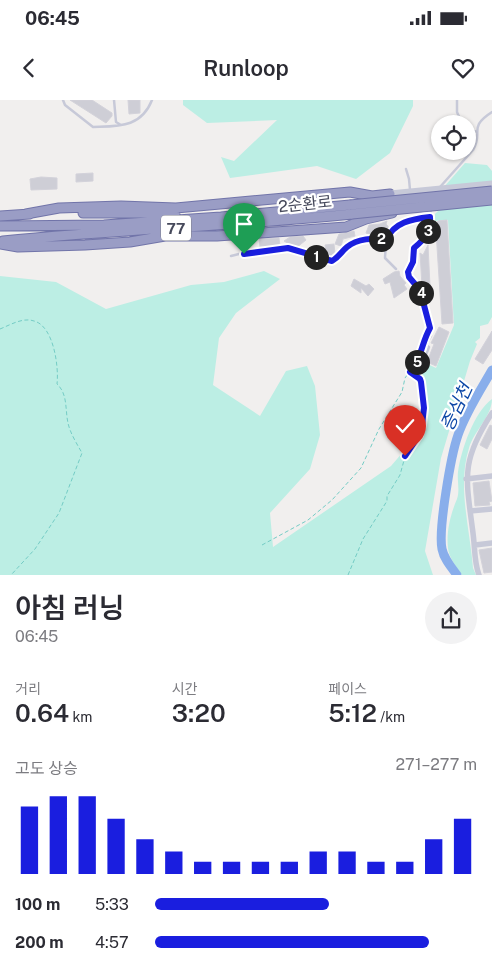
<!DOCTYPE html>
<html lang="ko">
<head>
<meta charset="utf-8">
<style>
	:root { --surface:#fff; --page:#f2f2f3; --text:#2b2b33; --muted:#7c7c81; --accent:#1a1edf }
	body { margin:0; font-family:"Public Sans","Noto Sans KR",sans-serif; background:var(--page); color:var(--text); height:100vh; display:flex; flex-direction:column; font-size:19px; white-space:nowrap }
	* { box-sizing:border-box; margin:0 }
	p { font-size:16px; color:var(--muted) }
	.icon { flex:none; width:28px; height:28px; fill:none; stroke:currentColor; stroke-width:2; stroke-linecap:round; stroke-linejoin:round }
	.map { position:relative; height:475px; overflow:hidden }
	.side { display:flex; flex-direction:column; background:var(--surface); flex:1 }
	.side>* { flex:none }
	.fabs { position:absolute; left:431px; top:15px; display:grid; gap:10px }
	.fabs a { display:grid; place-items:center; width:45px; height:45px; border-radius:50%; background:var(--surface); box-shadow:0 1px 4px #0004; font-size:25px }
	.pin { position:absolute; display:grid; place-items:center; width:42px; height:42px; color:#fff; margin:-51px -21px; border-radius:50% 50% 50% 0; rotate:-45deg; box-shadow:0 0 5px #0007 }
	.pin .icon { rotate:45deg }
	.km { position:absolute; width:25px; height:25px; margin:-12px; border-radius:50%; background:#222; color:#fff; font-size:14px; line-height:25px; text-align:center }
	.round { display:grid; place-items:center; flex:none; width:52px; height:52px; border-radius:26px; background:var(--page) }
	.head { display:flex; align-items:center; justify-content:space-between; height:85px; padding:0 15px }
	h1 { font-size:28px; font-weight:600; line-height:38px }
	.figures { display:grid; grid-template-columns:repeat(3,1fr); gap:8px; height:85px; padding:5px 15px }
	.figures div { display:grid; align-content:center }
	.figures b { font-size:25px; font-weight:600 }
	.figures small { font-size:14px; font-weight:400 }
	.figures p { font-size:14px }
	.chart { height:140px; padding:10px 15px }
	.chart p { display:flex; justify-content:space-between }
	.chart svg { width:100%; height:90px; margin-top:5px; stroke:var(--accent); stroke-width:6 }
	ul { padding:0 15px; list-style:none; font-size:16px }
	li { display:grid; grid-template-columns:80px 60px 1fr; align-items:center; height:38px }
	li i { height:12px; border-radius:6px; background:var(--accent) }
	.status { display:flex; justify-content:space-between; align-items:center; height:35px; padding:0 25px; background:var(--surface); direction:ltr }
	.status svg { height:14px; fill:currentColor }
	header { display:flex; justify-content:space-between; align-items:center; height:65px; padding:0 15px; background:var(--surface); font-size:22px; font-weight:600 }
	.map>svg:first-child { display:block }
	.green { fill:#bceee4 }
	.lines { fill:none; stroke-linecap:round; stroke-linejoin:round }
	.river { stroke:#89aeeb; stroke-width:9 }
	.building { fill:#ceced6; stroke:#d3d2da }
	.trunk-casing { stroke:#7174a9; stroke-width:11 }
	.path { stroke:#74ccc5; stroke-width:1; stroke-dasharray:4 2.5; stroke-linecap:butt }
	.service { stroke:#c7c9d8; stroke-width:2.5 }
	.minor { stroke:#c7c9d8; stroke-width:5.5 }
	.tertiary { stroke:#c7c9d8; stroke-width:7 }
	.trunk { stroke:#9a9dc5; stroke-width:9 }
	.trunk-bridge-casing { stroke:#7174a9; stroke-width:11; stroke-linecap:butt }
	.trunk-bridge { stroke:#9a9dc5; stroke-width:9 }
	.route-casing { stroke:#fff; stroke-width:10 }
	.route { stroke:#1a1edf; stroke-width:6 }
	.labels { text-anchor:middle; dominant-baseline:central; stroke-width:4.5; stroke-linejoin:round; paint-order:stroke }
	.shield { fill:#fff; stroke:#7e808c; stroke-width:1 }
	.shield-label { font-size:15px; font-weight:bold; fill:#46495b }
	.street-label { font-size:16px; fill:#46495b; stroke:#fff }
	.water-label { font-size:18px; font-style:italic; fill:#0d47a7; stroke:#fff }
</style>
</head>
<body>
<div class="status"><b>06:45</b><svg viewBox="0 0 49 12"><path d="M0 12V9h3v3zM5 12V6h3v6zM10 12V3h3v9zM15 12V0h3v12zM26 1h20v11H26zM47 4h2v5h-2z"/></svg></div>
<header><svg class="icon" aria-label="back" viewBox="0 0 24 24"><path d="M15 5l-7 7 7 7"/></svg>Runloop<svg class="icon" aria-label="heart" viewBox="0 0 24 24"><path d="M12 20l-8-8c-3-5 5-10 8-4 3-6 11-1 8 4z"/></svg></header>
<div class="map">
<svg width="492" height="475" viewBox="0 0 492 475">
	<rect width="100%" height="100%" fill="#f1efee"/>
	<path class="green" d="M183 0H413V6L390 53 356 79 317 66 230 78 221 57 234 61 277 20 207 23 183 5Z
		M465 63 487 65 492 71V82L444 87Z
		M492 105V217L488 224 480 226V238L475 242 477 244 470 261 441 358 425 451 433 475H0V176L56 182 106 209 191 185 224 182 264 171 280 179 236 213 219 238 213 285 260 316 286 271 307 266 315 286 320 335 310 369 270 413 273 447 391 366 415 338 422 321 425 306 421 261 436 268 454 225 448 120 435 121V114L439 110Z
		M492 299C492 316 474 331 469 348 457 386 470 429 473 468L476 475H462C456 466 449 458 448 448 446 431 451 413 457 399 460 391 457 380 458 372 461 350 474 312 492 299Z"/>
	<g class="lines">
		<path class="river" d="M457 475C451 467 444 459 442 449 438 430 451 355 458 335 466 312 480 291 492 270"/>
	</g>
	<path class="building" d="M70 0H92L112 13V16L106 23Z
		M128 0H140V13L129 14Z
		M93 73V81L76 82V74Z
		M41 77 57 78V89L31 90 30 79Z
		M447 120 453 223 442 224 436 131H434L438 121Z
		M387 121 386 124 390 129 384 136 374 129 372 135 366 133 369 125 380 124Z
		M354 131 355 136 343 139 341 146 335 144 339 134Z
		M303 136 306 140 296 148 284 141 290 137Z
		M279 138 280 146 260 147 259 139Z
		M334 144 335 154 332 157 327 156 325 145Z
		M428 145 430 186H422L420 153 423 155Z
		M399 171 400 176 406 183 404 185 407 189 394 198 390 182 385 184 383 179 394 172Z
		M354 179 366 186 369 184 374 189 368 196 361 188V193L351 186Z
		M439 227 449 232 436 266 427 262 434 244 431 243Z
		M492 231V250L483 264 475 259Z
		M490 325 492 326V339L487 349 480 345Z
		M489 381 492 401 489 402 490 405 475 406 473 383Z
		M492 448V472L484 473 479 450Z"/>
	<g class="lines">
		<defs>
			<path id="trunk" d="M83 113H144L175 115
				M26 114 59 108 121 106 176 108 350 92 372 96 390 94
				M0 116 30 114
				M0 126 104 125 221 117 350 105
				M3 141C119 129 236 126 352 114
				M0 144 18 147 85 145 130 142 165 136H217L346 127 366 119 392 113"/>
		</defs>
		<use href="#trunk" class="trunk-casing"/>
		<path class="path" d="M0 229C10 225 23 217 34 221 54 226 59 268 57 284 68 294 65 310 68 323 70 333 77 344 82 353L59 413 35 449 11 475
			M262 445 308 420 332 400 361 368 379 329 402 292 405 278 422 254 423 247
			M348 475 363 439 387 401V396L400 375 406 353 421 329 423 307 421 282 420 279 410 272"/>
		<path class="service" d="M63 0 65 5 93 27C118 26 141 28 152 0
			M114 0 116 22 121 25
			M457 0V12L462 24
			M468 29 477 32
			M406 69 409 79 410 90
			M440 87 473 50C484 32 467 28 492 12
			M231 156 251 151 288 149 332 161C339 157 341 152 347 147 357 139 374 137 387 140
			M396 169 385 158C386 125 401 120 431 117
			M424 260 429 247 426 245 431 236 424 199 420 190 409 177 408 172 413 162 414 148C431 135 429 128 431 108"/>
		<path class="minor" d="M466 379 492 376
			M470 411 492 409
			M475 445 492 443
			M479 475C474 462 475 447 473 433 466 378 460 362 492 313"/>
		<path class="tertiary" d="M390 94 492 84"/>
		<use href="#trunk" class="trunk"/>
		<defs>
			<path id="trunk-bridge" d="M350 105 492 91
				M352 114 492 100"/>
		</defs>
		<use href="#trunk-bridge" class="trunk-bridge-casing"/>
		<use href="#trunk-bridge" class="trunk-bridge"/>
	</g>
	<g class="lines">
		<defs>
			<path id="route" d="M244 154 288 148 332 161C339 157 341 152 347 147 357 139 374 137 386 140 394 122 412 119 430 117 431 131 425 139 414 148L413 162 408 172 409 177 420 190 430 228C421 244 422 258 410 272L420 279 421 282 424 308 422 325 419 335 405 356"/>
		</defs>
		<use href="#route" class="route-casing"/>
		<use href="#route" class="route"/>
	</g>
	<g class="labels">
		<rect class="shield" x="161" y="115.5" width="30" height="25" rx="4"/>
		<g class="shield-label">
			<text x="176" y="128">77</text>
		</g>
		<g class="street-label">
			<text transform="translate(305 104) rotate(-6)">2순환로</text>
		</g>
		<g class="water-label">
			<text transform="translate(456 307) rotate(-65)">증심천</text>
		</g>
	</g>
</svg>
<div class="fabs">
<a><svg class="icon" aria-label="locate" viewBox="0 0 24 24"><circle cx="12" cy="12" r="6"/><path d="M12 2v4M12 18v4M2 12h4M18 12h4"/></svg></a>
</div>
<div class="pin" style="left:244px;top:154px;background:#1e9e55"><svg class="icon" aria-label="arrive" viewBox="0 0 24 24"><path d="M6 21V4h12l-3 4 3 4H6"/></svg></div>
<div class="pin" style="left:405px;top:356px;background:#d93025"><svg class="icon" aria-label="check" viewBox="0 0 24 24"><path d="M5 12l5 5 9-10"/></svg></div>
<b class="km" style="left:316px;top:157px">1</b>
<b class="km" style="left:381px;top:139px">2</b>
<b class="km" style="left:428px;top:131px">3</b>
<b class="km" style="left:421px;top:193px">4</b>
<b class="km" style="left:417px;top:262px">5</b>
</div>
<section class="side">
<div class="head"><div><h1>아침 러닝</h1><p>06:45</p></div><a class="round"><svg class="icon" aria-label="share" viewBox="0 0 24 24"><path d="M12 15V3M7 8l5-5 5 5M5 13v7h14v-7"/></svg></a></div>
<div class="figures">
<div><p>거리</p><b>0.64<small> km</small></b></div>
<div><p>시간</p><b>3:20</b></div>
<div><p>페이스</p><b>5:12<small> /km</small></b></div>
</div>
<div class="chart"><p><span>고도 상승</span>271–277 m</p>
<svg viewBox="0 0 160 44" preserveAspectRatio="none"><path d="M5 44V11M15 44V6M25 44V6M35 44V17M45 44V27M55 44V33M65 44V38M75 44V38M85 44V38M95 44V38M105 44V33M115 44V33M125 44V38M135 44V38M145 44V27M155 44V17"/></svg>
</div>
<ul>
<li><b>100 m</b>5:33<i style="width:54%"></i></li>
<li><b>200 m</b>4:57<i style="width:85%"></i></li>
</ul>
</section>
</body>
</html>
